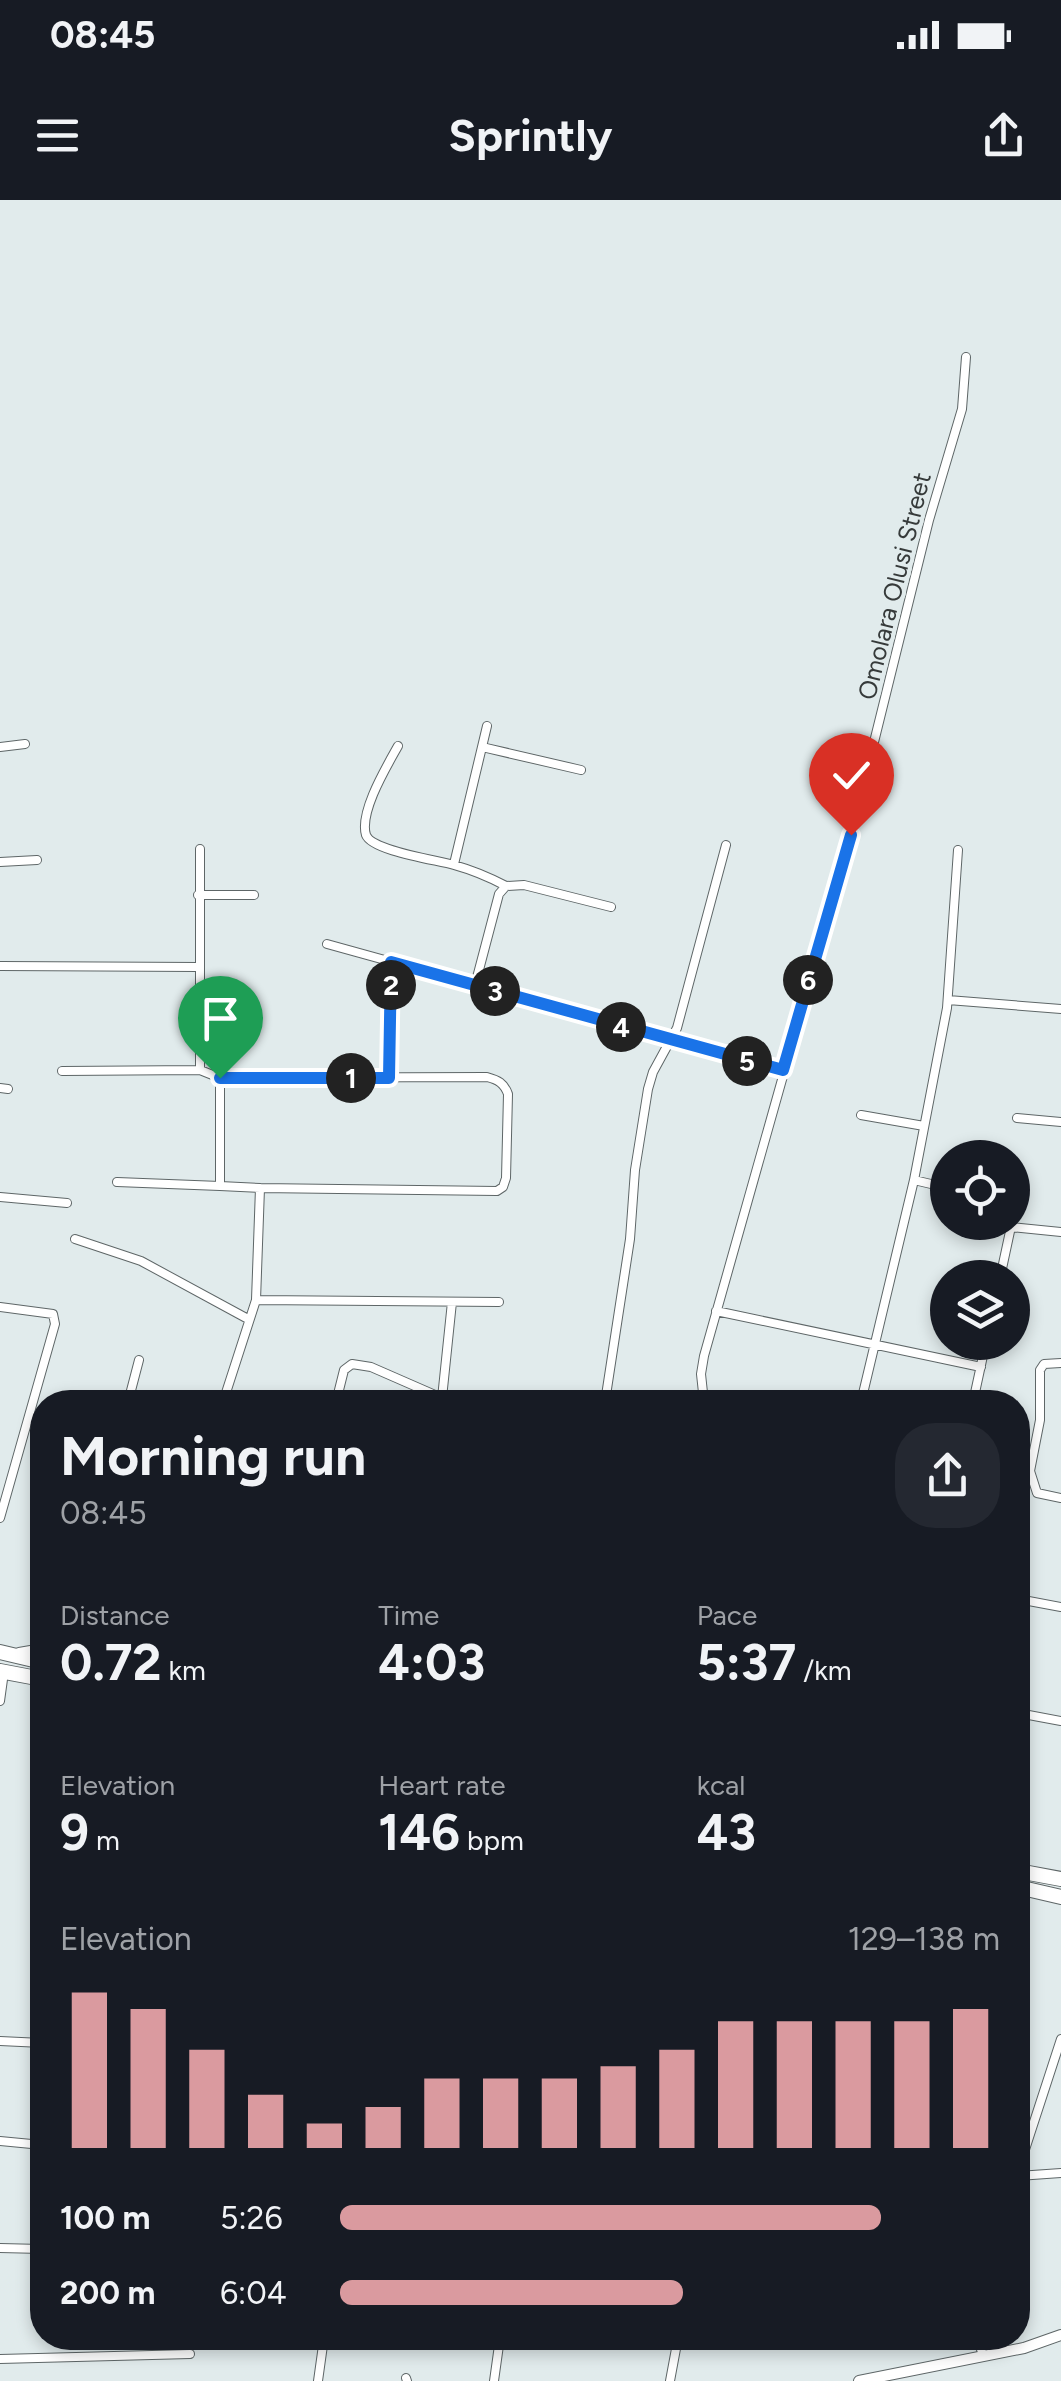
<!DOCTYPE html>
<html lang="en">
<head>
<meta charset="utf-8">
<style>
	:root { --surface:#171b24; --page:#242831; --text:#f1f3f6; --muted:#9ea1a6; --accent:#da9a9f }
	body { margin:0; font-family:Figtree,sans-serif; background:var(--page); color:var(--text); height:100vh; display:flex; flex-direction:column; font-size:38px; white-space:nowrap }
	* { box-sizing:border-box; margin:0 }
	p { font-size:32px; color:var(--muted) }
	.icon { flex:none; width:55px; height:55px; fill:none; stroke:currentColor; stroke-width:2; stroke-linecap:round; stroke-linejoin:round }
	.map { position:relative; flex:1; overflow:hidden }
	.sheet { position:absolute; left:30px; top:1190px; width:1000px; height:960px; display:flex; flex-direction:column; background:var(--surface); border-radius:40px; box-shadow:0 5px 15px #0003 }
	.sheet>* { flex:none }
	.tools { position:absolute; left:930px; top:940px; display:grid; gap:20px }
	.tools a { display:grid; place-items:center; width:100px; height:100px; border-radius:50%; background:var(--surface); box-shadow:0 5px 15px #0003; font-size:50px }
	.pin { position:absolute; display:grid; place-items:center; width:85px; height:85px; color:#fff; margin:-102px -42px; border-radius:50% 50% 50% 0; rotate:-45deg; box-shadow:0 0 10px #0007 }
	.pin .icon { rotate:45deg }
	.km { position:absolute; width:50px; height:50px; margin:-25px; border-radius:50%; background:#222; color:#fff; font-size:28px; line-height:50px; text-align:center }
	.round { display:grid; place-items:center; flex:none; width:105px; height:105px; border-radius:40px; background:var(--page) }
	.overview { display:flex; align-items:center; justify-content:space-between; height:170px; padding:0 30px }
	h1 { font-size:55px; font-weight:700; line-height:75px }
	.figures { display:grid; grid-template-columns:repeat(3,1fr); gap:15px; height:170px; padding:10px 30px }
	.figures div { display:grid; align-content:center }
	.figures b { font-size:50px; font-weight:700 }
	.figures small { font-size:28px; font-weight:400 }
	.figures p { font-size:28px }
	.chart { height:280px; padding:20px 30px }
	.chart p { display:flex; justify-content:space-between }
	.chart svg { width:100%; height:180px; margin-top:10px; stroke:var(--accent); stroke-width:6 }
	ul { padding:0 30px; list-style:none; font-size:32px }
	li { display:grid; grid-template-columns:160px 120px 1fr; align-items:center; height:75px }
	li i { height:25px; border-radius:12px; background:var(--accent) }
	.status { display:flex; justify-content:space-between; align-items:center; height:70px; padding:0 50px; background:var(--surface); direction:ltr }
	.status svg { height:28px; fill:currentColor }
	header { display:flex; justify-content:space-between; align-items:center; height:130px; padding:0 30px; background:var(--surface); font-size:45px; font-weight:700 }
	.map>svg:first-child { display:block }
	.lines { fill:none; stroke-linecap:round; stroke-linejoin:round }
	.street-casing { stroke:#5e6667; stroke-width:10 }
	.secondary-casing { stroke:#5e6667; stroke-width:12 }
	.highway-casing { stroke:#5e6667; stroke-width:16 }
	.street { stroke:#fff; stroke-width:8 }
	.secondary { stroke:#fff; stroke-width:10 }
	.highway { stroke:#fff; stroke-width:14 }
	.route-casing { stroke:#fff; stroke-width:20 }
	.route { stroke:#1a73e8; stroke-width:12 }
	.labels { text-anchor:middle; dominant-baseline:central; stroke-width:8; stroke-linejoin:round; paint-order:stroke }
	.street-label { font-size:25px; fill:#363a3a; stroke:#e1ebec }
</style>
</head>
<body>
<div class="status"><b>08:45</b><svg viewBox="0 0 49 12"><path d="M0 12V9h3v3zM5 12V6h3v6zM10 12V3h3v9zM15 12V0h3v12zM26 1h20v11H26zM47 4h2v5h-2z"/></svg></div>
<header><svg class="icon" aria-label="menu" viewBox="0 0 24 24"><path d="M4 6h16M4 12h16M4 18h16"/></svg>Sprintly<svg class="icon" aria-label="share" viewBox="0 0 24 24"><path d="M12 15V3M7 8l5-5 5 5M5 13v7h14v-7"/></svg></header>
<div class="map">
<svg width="1061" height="2181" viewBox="0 0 1061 2181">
	<rect width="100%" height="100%" fill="#e1ebec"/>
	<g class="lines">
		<defs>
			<path id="street" d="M398 546C387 566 359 612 366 635 372 651 437 660 454 665 472 670 489 677 506 686
				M0 547 25 544
				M482 547 581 570
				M200 649V870L220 878V986L260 988 256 1100 223 1202
				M0 662 37 660
				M454 664 487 526
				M198 695H254
				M327 744 783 870
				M0 766 199 767
				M475 785 499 694 506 686 524 685 611 707
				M948 800 1061 809
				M62 871 200 870
				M220 878 487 877C498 880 504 883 508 894L506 978 503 987 497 991 260 988
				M389 878 391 761
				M0 888 8 889
				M861 915 924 926
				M1017 918 1061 922
				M914 980 948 988
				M117 982 220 986
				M0 997 67 1003
				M1012 1009V1022
				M1011 1027 1061 1032
				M75 1039 141 1061 248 1119
				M1000 1078 1012 1022
				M256 1100 499 1102
				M0 1107 53 1114 55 1124 0 1318
				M716 1111 981 1167
				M1061 1163 1044 1164 1040 1170V1220L1030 1271 1037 1293 1061 1298
				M442 1198 452 1102
				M128 1202 139 1160
				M336 1202 344 1170 352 1164 371 1167 442 1198
				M605 1202 630 1039 635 970 648 889 653 872 677 828 726 645
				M704 1202 701 1174 704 1156 851 635 929 320 962 209 966 157
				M861 1202 914 980 947 808 958 650
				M973 1202 986 1142
				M1018 1399 1061 1407
				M19 1452 42 1448
				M0 1501 4 1472
				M1018 1513 1061 1521
				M0 1841 42 1843
				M0 1941 42 1945
				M1018 1971 1061 1839
				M1018 1976 1061 1973
				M0 2048 42 2049
				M977 2138 983 2155
				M0 2159 190 2154
				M406 2178 407 2181
				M318 2181 324 2138
				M494 2181 500 2138
				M670 2181 678 2138"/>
			<path id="secondary" d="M859 2181 1024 2148 1061 2135"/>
			<path id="highway" d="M0 1452 42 1462
				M0 1471 42 1479
				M1018 1671 1061 1679
				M1018 1687 1061 1697"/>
		</defs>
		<use href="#street" class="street-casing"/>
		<use href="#secondary" class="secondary-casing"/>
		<use href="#highway" class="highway-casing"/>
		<use href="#street" class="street"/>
		<use href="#secondary" class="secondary"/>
		<use href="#highway" class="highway"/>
	</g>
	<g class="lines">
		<defs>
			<path id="route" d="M220 878H389L391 762 783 870 851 635"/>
		</defs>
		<use href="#route" class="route-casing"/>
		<use href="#route" class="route"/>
	</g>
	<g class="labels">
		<g class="street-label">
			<text transform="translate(894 386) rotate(-76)">Omolara Olusi Street</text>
		</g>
	</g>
</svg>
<div class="tools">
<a><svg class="icon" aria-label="locate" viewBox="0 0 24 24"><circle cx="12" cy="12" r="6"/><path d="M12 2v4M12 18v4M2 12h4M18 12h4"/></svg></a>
<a><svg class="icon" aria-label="layers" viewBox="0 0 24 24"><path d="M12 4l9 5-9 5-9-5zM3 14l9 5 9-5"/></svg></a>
</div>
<div class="pin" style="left:220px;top:878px;background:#1e9e55"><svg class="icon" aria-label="arrive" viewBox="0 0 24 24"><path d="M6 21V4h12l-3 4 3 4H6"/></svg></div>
<div class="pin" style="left:851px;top:635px;background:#d93025"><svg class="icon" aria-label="check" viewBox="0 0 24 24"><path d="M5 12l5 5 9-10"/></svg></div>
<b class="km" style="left:351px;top:878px">1</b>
<b class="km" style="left:391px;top:785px">2</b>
<b class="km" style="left:495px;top:791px">3</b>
<b class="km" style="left:621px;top:827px">4</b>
<b class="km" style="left:747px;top:861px">5</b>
<b class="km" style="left:808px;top:780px">6</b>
<section class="sheet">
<div class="overview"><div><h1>Morning run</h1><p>08:45</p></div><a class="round"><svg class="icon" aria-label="share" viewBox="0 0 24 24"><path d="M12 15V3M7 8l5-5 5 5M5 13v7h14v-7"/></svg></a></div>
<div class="figures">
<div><p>Distance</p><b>0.72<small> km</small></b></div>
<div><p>Time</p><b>4:03</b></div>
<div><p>Pace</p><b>5:37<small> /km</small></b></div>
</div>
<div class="figures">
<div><p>Elevation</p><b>9<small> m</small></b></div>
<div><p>Heart rate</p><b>146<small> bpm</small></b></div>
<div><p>kcal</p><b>43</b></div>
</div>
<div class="chart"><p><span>Elevation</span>129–138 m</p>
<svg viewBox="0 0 160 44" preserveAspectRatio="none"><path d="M5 44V6M15 44V10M25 44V20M35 44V31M45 44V38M55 44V34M65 44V27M75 44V27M85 44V27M95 44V24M105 44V20M115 44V13M125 44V13M135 44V13M145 44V13M155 44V10"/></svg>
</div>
<ul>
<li><b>100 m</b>5:26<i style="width:82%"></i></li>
<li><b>200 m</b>6:04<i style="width:52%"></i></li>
</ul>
</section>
</div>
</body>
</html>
